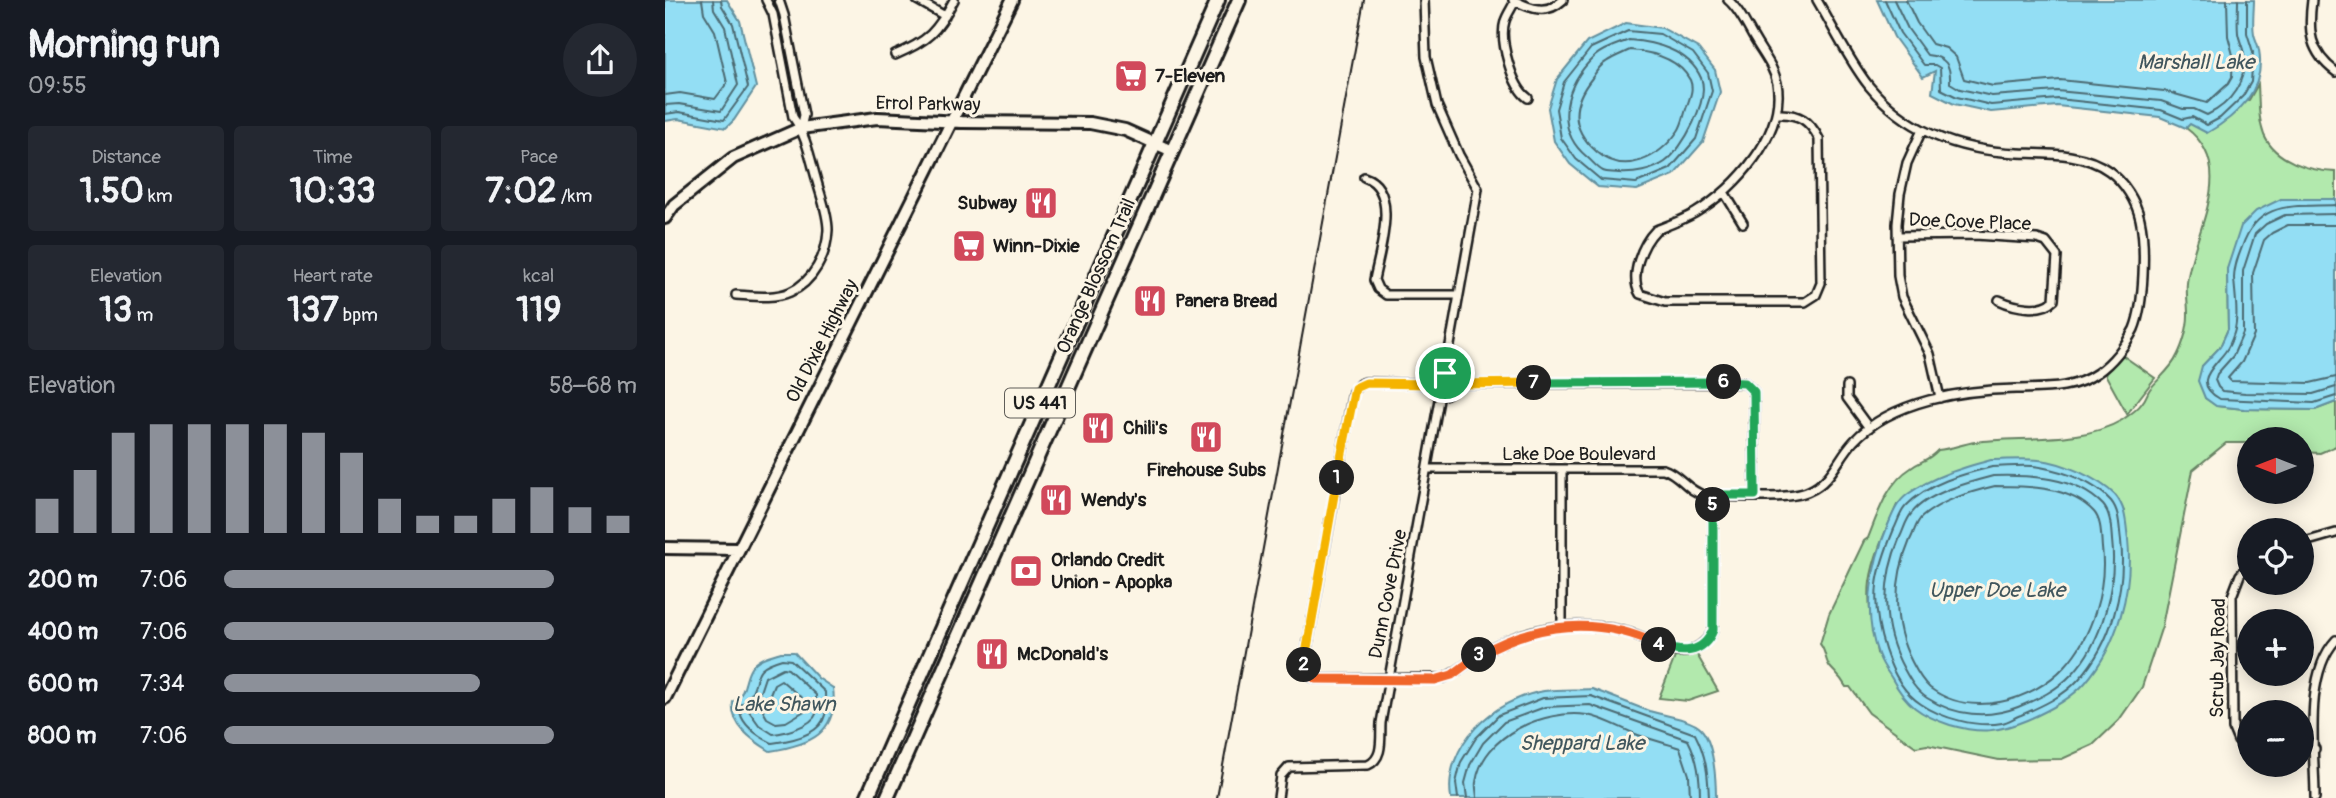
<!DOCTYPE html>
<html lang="en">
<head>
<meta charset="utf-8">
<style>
	:root { --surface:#171b24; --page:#242831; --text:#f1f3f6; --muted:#9ea1a6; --accent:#8c9099 }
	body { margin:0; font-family:Pangolin,sans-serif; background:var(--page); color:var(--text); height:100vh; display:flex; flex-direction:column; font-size:26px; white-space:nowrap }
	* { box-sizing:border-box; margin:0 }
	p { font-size:23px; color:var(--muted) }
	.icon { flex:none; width:38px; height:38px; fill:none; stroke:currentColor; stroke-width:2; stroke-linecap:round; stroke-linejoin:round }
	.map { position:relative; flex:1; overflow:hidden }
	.sheet { display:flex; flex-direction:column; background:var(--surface); width:665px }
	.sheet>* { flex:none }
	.needle { width:46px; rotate:270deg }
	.controls { position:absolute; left:1572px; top:427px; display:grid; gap:14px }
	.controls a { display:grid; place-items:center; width:77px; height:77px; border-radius:50%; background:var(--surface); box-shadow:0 4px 18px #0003; font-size:35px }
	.pin { position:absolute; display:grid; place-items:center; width:60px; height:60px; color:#fff; margin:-30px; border:4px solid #fff; border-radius:50%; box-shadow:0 2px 7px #0007 }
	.km { position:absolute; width:35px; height:35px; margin:-18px; border-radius:50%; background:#222; color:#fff; font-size:19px; line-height:35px; text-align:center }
	.round { display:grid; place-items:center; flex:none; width:74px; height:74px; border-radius:37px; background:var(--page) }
	.overview { display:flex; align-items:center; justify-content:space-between; height:119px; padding:0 28px }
	h1 { font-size:38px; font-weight:700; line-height:52px }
	.stats { display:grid; grid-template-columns:repeat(3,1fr); gap:10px; height:119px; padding:7px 28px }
	.stats div { display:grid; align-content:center; border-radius:7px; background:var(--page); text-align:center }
	.stats b { font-size:35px; font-weight:700 }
	.stats small { font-size:19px; font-weight:400 }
	.stats p { font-size:19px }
	.chart { height:196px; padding:14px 28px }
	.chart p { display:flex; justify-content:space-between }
	.chart svg { width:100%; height:126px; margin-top:7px; stroke:var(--accent); stroke-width:6 }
	ul { padding:0 28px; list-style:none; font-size:23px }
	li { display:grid; grid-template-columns:112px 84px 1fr; align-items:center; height:52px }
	li i { height:18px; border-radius:9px; background:var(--accent) }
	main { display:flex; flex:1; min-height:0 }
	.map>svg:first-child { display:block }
	.green { fill:#b2e9ad; stroke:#678264; stroke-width:2; fill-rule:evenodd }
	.water { fill:#93def4; stroke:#63909e; stroke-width:2 }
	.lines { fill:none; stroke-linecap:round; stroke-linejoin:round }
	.shore { stroke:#4c6a72; stroke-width:2 }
	.street-casing { stroke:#1c1c1c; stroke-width:12 }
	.secondary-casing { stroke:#1c1c1c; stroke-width:16 }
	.primary-casing { stroke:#1c1c1c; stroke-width:18 }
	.street { stroke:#fcf5e5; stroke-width:7 }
	.secondary { stroke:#fcf5e5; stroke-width:10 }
	.primary { stroke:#fcf5e5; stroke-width:12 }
	.rail { stroke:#1c1c1c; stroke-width:2 }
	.split-1-casing { stroke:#fff; stroke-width:14 }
	.split-2-casing { stroke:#fff; stroke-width:14 }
	.split-3-casing { stroke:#fff; stroke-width:14 }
	.split-4-casing { stroke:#fff; stroke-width:14 }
	.split-5-casing { stroke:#fff; stroke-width:14 }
	.split-6-casing { stroke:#fff; stroke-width:14 }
	.split-7-casing { stroke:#fff; stroke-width:14 }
	.split-8-casing { stroke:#fff; stroke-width:14 }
	.split-1 { stroke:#f5b400; stroke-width:9 }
	.split-2 { stroke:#f5b400; stroke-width:9 }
	.split-3 { stroke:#f0652b; stroke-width:9 }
	.split-4 { stroke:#f0652b; stroke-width:9 }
	.split-5 { stroke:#22a559; stroke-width:9 }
	.split-6 { stroke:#22a559; stroke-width:9 }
	.split-7 { stroke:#22a559; stroke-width:9 }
	.split-8 { stroke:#f5b400; stroke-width:9 }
	.labels { text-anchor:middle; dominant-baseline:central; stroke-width:6; stroke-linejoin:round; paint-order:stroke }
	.shield { fill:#fcf5e5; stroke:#5f5d58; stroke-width:2 }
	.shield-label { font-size:18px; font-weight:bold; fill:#1c1c1c }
	.poi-label { font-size:19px; font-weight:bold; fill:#1c1c1c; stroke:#fcf5e5; text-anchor:start }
	.street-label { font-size:19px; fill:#1c1c1c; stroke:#fcf5e5 }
	.water-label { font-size:21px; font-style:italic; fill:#40565d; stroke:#fcf5e5 }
</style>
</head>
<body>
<main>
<section class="sheet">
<div class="overview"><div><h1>Morning run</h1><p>09:55</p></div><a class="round"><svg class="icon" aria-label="share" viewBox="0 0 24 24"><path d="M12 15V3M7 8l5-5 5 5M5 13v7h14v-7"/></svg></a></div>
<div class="stats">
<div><p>Distance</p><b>1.50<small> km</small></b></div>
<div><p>Time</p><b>10:33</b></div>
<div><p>Pace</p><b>7:02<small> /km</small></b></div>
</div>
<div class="stats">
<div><p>Elevation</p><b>13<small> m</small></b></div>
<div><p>Heart rate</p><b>137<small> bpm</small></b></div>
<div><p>kcal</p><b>119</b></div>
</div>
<div class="chart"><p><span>Elevation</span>58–68 m</p>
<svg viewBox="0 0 160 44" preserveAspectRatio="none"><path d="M5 44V32M15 44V22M25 44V9M35 44V6M45 44V6M55 44V6M65 44V6M75 44V9M85 44V16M95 44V32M105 44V38M115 44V38M125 44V32M135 44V28M145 44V35M155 44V38"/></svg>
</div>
<ul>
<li><b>200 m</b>7:06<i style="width:80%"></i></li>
<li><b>400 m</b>7:06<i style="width:80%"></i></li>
<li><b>600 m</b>7:34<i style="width:62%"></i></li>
<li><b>800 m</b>7:06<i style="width:80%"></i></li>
</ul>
</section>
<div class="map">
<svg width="1671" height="798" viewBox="0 0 1671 798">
	<rect width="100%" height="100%" fill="#fcf5e5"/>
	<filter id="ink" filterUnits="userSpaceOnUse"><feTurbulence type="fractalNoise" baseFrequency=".0143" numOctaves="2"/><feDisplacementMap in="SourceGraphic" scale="14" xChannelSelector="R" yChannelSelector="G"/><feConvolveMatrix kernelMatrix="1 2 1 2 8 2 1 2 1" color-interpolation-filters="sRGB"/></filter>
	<g filter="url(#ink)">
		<path class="green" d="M1593 84C1594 101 1593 119 1599 135 1610 161 1645 171 1671 172V199H1616L1562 269 1563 329 1555 347 1537 366 1540 398 1552 406 1579 409 1650 410 1671 402V446L1655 453 1636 452V439H1584V443H1561L1528 470 1497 626 1477 687 1454 720 1428 745 1397 759 1334 760 1262 745 1251 747 1204 713 1185 687H1181C1175 676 1172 675 1165 667 1160 661 1161 651 1155 644L1164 614 1199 541 1203 538C1213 513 1222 483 1246 468 1257 460 1263 461 1273 450 1286 449 1297 444 1310 442 1355 436 1417 444 1457 420 1463 416 1473 409 1477 403 1481 399 1482 393 1485 389 1493 379 1507 368 1512 356 1518 345 1523 327 1523 315 1523 304 1521 293 1522 283 1527 233 1575 168 1521 128L1524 123 1584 100ZM1437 485 1451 496 1459 511 1212 653C1208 631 1202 605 1205 582 1209 555 1221 530 1232 505Z
			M1457 355 1490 378 1462 414 1440 374Z
			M1031 653 1053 691 1023 701 994 698 1010 657H1021Z"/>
		<path class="water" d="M0 0H62L75 21 91 87 69 120 61 128 13 119 0 121Z
			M1212 0H1589C1589 11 1587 23 1589 34 1590 39 1593 44 1594 50 1601 89 1574 115 1542 133L1525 124 1521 128 1495 117 1392 106 1326 112 1289 104 1267 93 1270 71 1258 77 1229 37Z
			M961 23 997 28 1033 48 1050 70 1055 92 1038 142 1009 175 972 190 933 187 905 164 889 141 883 108 892 79 922 42Z
			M1616 199H1671V402L1650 410 1579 409 1551 406 1540 398 1533 381 1537 366 1555 347 1563 329 1562 269 1576 226 1591 211Z
			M1326 460C1341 460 1358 458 1374 460 1397 462 1433 478 1450 495 1461 507 1461 524 1463 540 1468 589 1453 645 1420 683 1405 700 1383 711 1362 720 1333 732 1316 734 1285 725 1255 715 1241 705 1226 677 1221 670 1216 662 1213 654 1197 613 1207 563 1223 525 1228 513 1232 502 1243 494 1268 476 1297 468 1326 460Z
			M116 652H129L153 678 168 688C174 734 144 745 105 751 87 740 65 725 68 702 83 691 78 681 86 668 92 658 106 655 116 652Z
			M927 689C946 696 965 704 984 711 997 715 1027 719 1036 729 1049 743 1051 780 1051 798H786C778 745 829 699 879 691 894 689 911 690 927 689Z"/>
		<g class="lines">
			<path class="shore" d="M1220 0 1235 33 1259 65H1270L1275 68 1276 89 1292 97 1326 105 1393 99 1496 110 1518 119 1527 117 1542 125 1555 118 1578 96 1586 82 1588 52 1582 33V0
				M1229 0 1243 29 1262 55C1281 57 1286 65 1285 83L1295 89 1327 96 1392 91 1496 101 1518 109H1529L1542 115C1566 104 1582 81 1579 54 1578 47 1574 40 1573 33 1572 22 1573 11 1573 0
				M1241 0 1252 23 1267 44 1281 48 1291 57 1299 79 1328 86 1395 80 1499 91 1542 103 1563 84 1567 77 1568 55 1563 36 1562 0
				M963 31 995 34 1028 53 1043 73 1047 91 1031 139 1005 169 971 183 936 180 911 159 896 138 891 109 899 82 926 48Z
				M964 40C989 42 1024 50 1036 78 1045 99 1018 149 1000 162 987 171 969 174 954 173 949 172 942 173 938 171 932 168 927 161 922 157 887 128 901 83 930 56 939 48 954 44 964 40Z
				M965 50C987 52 1014 59 1025 80 1029 89 1025 97 1022 106 1019 114 1018 124 1013 131 994 158 960 176 932 152 905 129 906 104 927 78 931 72 935 65 941 62 948 57 957 54 965 50Z
				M0 95 15 93 50 99 62 83 50 31 39 13 37 0
				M0 105 14 104 56 111 73 85 60 27 49 9 48 0
				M0 114 14 112 59 120 83 87 68 24 57 6 56 0
				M1671 205C1630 207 1593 199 1577 247 1573 257 1569 267 1569 278 1570 295 1574 317 1569 333 1567 339 1564 347 1560 352 1547 369 1527 383 1555 399L1649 403 1671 396
				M1671 214 1620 215 1601 224 1590 234 1578 271V333L1568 356 1552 374 1550 380 1553 387 1557 391 1580 393 1648 394 1671 387
				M1671 225H1623L1607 233 1599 240 1588 273 1589 335 1577 362 1563 378 1566 381 1645 383 1671 377
				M1327 467C1342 467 1360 464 1375 467 1397 471 1430 482 1446 501 1455 512 1454 527 1456 541 1461 588 1447 643 1414 679 1399 696 1377 706 1356 715 1350 717 1343 722 1337 723 1312 728 1276 718 1256 704 1223 683 1208 621 1212 585 1214 566 1222 546 1229 529 1233 521 1235 512 1241 506 1263 483 1298 474 1327 467Z
				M1328 476C1364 475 1410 476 1438 505 1446 514 1446 528 1447 540 1452 584 1438 642 1407 674 1392 690 1373 699 1353 707 1323 719 1290 716 1262 698 1251 691 1245 680 1239 669 1216 627 1216 581 1235 537 1239 529 1241 519 1247 513 1262 493 1305 482 1328 476Z
				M1330 486C1362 486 1405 486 1429 512 1437 521 1436 537 1437 548 1442 587 1427 637 1400 666 1368 701 1306 719 1265 688 1257 681 1252 672 1247 662 1227 624 1228 580 1245 540 1249 533 1251 522 1257 517 1277 500 1305 492 1330 486Z
				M117 659 126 660 160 692C160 698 161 708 160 715 155 735 124 741 107 743 95 737 78 726 75 712 73 704 79 704 83 699 98 676 83 669 117 659Z
				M118 668 123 669 151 695C151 701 152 708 151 714 147 726 119 733 108 734L94 725 84 711 92 701 100 677Z
				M116 680 140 701 141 710 121 722 111 723 102 718 98 711 109 684Z
				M793 798 791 783 796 762 811 738 834 715 878 698 926 696 1030 734C1041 755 1043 774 1044 798
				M802 798 800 783 805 765 818 743 839 722 880 707 925 705 1023 740C1033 759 1035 777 1035 798
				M812 798C812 793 810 787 811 782 818 734 880 709 922 715 939 718 957 729 973 735 987 740 1001 743 1015 748L1024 775 1025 798"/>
			<defs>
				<path id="street" d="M114 0 119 15 139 115 136 128
					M252 0 280 16
					M759 0 761 57 772 105 794 155 813 189 780 373
					M848 0C866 9 882 15 898 0
					M1063 0C1075 10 1082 27 1090 40 1098 54 1109 67 1112 83 1121 134 1071 188 1030 213 1018 220 1004 225 991 230 977 244 964 276 975 294L1000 302H1140L1151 295 1156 283 1154 139C1145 121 1134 113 1113 114
					M1647 0C1643 31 1644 52 1671 72
					M850 1C847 8 842 14 840 21 834 40 847 87 863 98
					M230 55C263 41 272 32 289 0
					M1257 130 1242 163 1235 194 1232 224 1233 276 1237 297 1265 354 1275 398
					M699 177C736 189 714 253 709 280L713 289 721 295H794
					M1059 192 1078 223
					M1232 236 1310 235 1372 239 1381 242 1392 256 1389 300C1377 313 1349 307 1334 300
					M71 295C88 296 109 299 125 292 148 282 162 255 163 230 163 213 155 194 151 178 145 157 141 135 128 117L108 14 101 0
					M766 384a11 11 0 1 1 22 0a11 11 0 1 1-22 0Z
					M766 384 701 382 695 384 688 392 639 665 645 676 651 679 778 678C792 673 802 663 814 655 848 634 887 623 927 626 946 627 966 632 984 640 993 644 1004 652 1014 652 1028 653 1043 642 1048 630V495
					M788 384 1080 383 1089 392 1090 495
					M1182 386V398L1204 428
					M763 469H998C1015 474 1022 491 1039 495 1065 496 1123 501 1144 491 1167 481 1173 458 1189 441 1227 400 1298 390 1351 389 1379 388 1408 390 1432 373 1447 363 1461 345 1469 329 1479 305 1481 245 1475 219 1471 201 1459 182 1444 171 1418 152 1383 154 1353 153 1295 151 1242 132 1204 86 1184 61 1168 27 1152 0
					M1636 543 1671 533
					M1584 565 1575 575 1567 596 1568 729 1573 741 1584 749
					M897 626V469
					M1636 749H1650
					M613 798 616 776 624 767 703 765C719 758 715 738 716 723L775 394
					M1650 798C1650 752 1638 675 1671 640"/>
				<path id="secondary" d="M0 218 9 205 68 158 136 128 212 118 297 122 425 123 460 130 507 151
					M0 548 72 549
					M0 698 347 0"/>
				<path id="primary" d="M202 798 553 0
					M222 798 574 0"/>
			</defs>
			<use href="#street" class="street-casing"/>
			<use href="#secondary" class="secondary-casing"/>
			<use href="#primary" class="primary-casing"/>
			<use href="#street" class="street"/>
			<use href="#secondary" class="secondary"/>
			<use href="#primary" class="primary"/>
			<path class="rail" d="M552 798 699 0"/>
		</g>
	</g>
	<g class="lines" filter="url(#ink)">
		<defs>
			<path id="split-1" d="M672 478 690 388 701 383 766 384 770 375 780 373"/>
			<path id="split-2" d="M639 665 672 478"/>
			<path id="split-3" d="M639 665 640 671 651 679 770 680 787 675 814 655"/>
			<path id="split-4" d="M814 655C871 622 934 616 994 645"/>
			<path id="split-5" d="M994 645C1015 654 1038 655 1048 630V505"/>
			<path id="split-6" d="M1048 505V495H1090L1089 392 1080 383 1059 382"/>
			<path id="split-7" d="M869 383 1059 382"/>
			<path id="split-8" d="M780 373 786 377 788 384 869 383"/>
		</defs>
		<use href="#split-1" class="split-1-casing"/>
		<use href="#split-2" class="split-2-casing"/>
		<use href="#split-3" class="split-3-casing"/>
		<use href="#split-4" class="split-4-casing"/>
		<use href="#split-5" class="split-5-casing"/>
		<use href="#split-6" class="split-6-casing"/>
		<use href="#split-7" class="split-7-casing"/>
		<use href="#split-8" class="split-8-casing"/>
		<use href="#split-1" class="split-1"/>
		<use href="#split-2" class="split-2"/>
		<use href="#split-3" class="split-3"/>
		<use href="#split-4" class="split-4"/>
		<use href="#split-5" class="split-5"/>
		<use href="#split-6" class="split-6"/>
		<use href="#split-7" class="split-7"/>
		<use href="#split-8" class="split-8"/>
	</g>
	<defs>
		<symbol id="supermarket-square" viewBox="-11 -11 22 22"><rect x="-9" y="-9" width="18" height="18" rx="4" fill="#d1495b" stroke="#fcf5e5"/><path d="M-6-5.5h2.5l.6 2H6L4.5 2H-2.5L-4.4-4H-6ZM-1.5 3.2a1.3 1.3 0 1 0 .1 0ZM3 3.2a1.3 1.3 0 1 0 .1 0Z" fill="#fff"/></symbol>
		<symbol id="restaurant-square" viewBox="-11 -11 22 22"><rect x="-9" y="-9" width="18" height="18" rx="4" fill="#d1495b" stroke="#fcf5e5"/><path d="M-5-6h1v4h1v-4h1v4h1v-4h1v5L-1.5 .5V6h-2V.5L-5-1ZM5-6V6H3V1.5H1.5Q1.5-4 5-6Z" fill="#fff"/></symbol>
		<symbol id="bank-square" viewBox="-11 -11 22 22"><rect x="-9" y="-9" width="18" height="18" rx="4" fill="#d1495b" stroke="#fcf5e5"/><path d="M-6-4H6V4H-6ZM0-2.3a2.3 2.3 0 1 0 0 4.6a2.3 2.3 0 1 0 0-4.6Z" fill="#fff"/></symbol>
	</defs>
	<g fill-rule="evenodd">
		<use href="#supermarket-square" x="447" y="57" width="38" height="38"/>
		<use href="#restaurant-square" x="357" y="184" width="38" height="38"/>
		<use href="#supermarket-square" x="285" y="227" width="38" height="38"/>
		<use href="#restaurant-square" x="466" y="282" width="38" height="38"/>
		<use href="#restaurant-square" x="414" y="409" width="38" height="38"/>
		<use href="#restaurant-square" x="522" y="418" width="38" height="38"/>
		<use href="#restaurant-square" x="372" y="481" width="38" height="38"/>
		<use href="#bank-square" x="342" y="552" width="38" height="38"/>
		<use href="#restaurant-square" x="308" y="635" width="38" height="38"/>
	</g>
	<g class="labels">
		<rect class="shield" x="340" y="388.5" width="70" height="29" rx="5"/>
		<g class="shield-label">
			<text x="375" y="403">US 441</text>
		</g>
		<g class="poi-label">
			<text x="490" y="76">7-Eleven</text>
			<text x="352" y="203" text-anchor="end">Subway</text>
			<text x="328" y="246">Winn-Dixie</text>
			<text x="510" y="301">Panera Bread</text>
			<text x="458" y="428">Chili's</text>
			<text x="541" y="470" text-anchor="middle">Firehouse Subs</text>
			<text x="416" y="500">Wendy's</text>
			<text x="386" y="560">Orlando Credit<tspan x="386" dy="22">Union - Apopka</tspan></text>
			<text x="352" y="654">McDonald's</text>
		</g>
		<g class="street-label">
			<text transform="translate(263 104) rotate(1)">Errol Parkway</text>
			<text transform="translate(1305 222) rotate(2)">Doe Cove Place</text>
			<text transform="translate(431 276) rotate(-66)">Orange Blossom Trail</text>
			<text transform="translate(157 341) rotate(-63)">Old Dixie Highway</text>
			<text x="914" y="454">Lake Doe Boulevard</text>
			<text transform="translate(723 594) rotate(-79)">Dunn Cove Drive</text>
			<text transform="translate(1553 658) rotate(-89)">Scrub Jay Road</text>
		</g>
		<g class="water-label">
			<text x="1531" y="62">Marshall Lake</text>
			<text x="1332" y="590">Upper Doe Lake</text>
			<text x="119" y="704">Lake Shawn</text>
			<text x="917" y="743">Sheppard Lake</text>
		</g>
	</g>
</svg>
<div class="controls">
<a><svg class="needle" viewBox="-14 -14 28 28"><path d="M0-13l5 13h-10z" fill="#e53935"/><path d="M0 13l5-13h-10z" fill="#9ea1a6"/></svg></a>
<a><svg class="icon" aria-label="locate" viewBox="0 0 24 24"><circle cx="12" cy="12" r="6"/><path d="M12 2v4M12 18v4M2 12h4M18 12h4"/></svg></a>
<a>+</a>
<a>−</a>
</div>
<div class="pin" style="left:780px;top:373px;background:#1e9e55"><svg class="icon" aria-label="arrive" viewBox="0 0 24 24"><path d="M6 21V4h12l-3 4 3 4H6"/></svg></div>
<b class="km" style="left:672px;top:478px">1</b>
<b class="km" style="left:639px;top:665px">2</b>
<b class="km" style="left:814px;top:655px">3</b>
<b class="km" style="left:994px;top:645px">4</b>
<b class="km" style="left:1048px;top:505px">5</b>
<b class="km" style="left:1059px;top:382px">6</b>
<b class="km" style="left:869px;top:383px">7</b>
</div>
</main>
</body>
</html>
